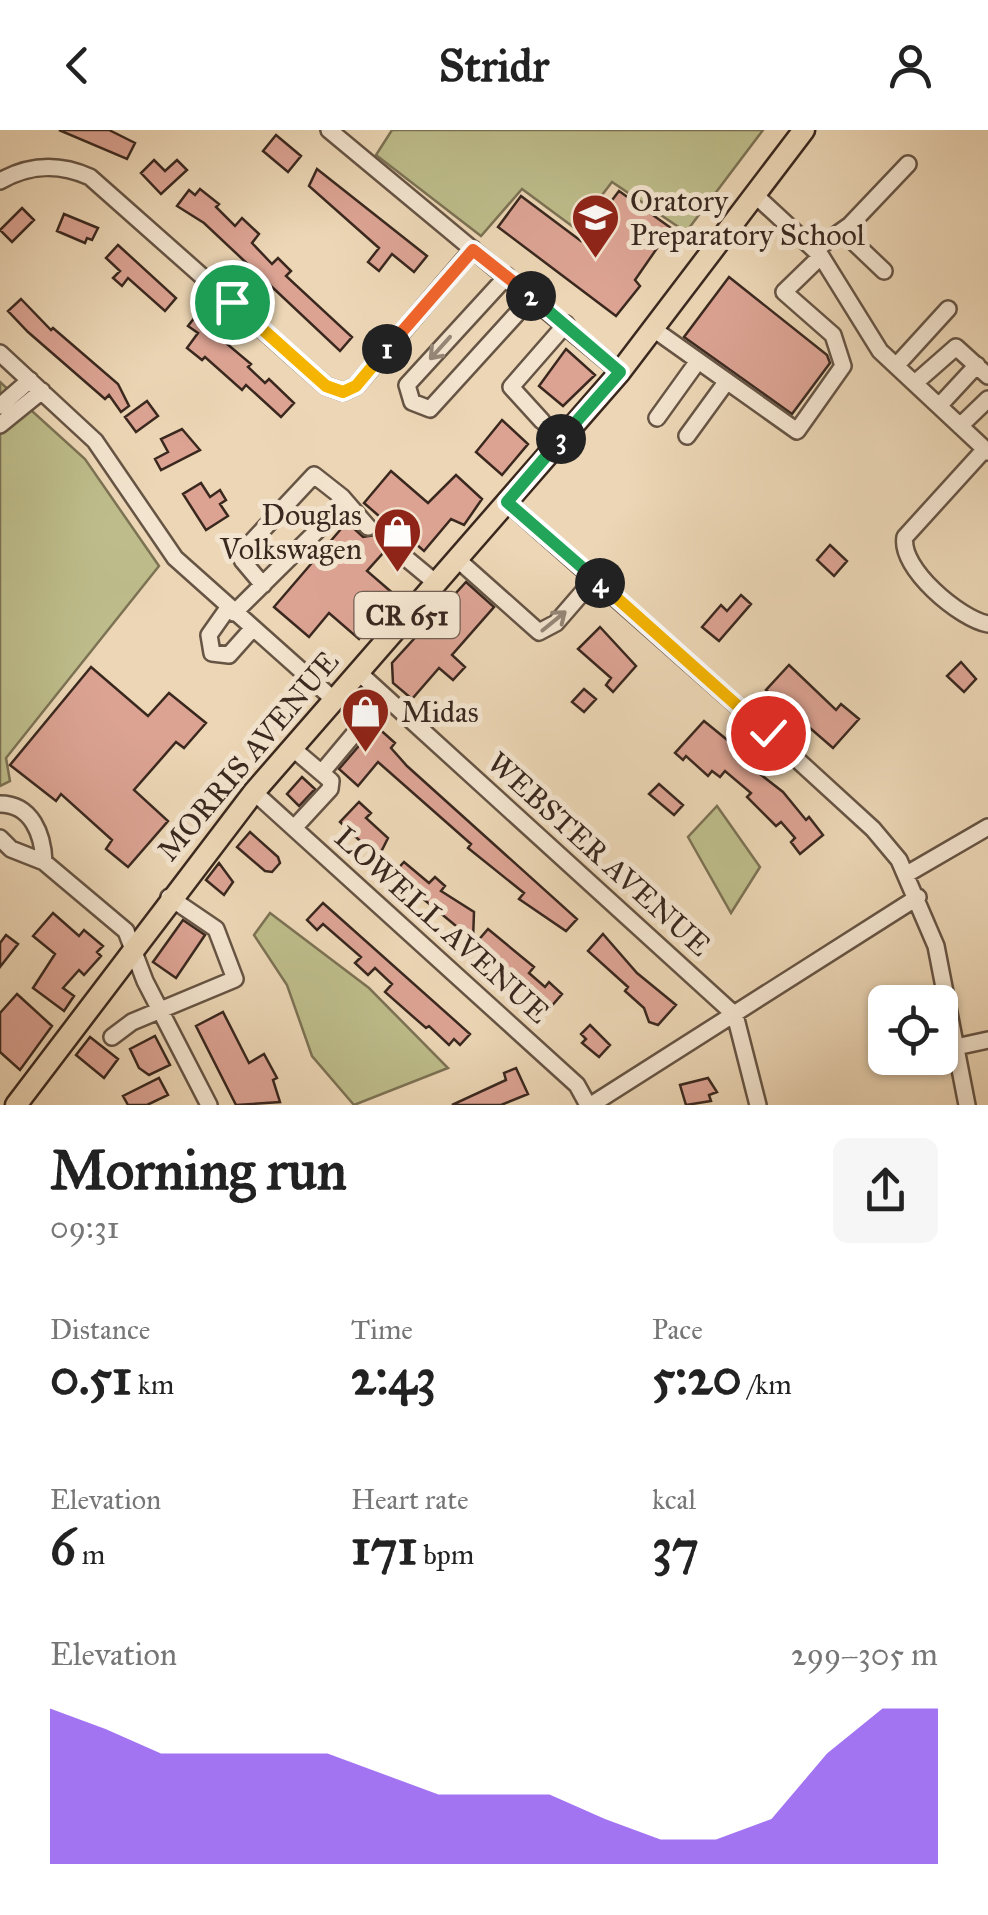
<!DOCTYPE html>
<html lang="en">
<head>
<meta charset="utf-8">
<style>
	:root { --surface:#fff; --page:#f6f6f6; --text:#222; --muted:#767676; --accent:#7c3aed }
	body { margin:0; font-family:"IM FELL Great Primer",serif; background:var(--page); color:var(--text); height:100vh; display:flex; flex-direction:column; font-size:38px; white-space:nowrap }
	* { box-sizing:border-box; margin:0 }
	p { font-size:32px; color:var(--muted) }
	.icon { flex:none; width:55px; height:55px; fill:none; stroke:currentColor; stroke-width:2; stroke-linecap:round; stroke-linejoin:round }
	.map { position:relative; height:975px; overflow:hidden }
	.details { display:flex; flex-direction:column; background:var(--surface); flex:1 }
	.details>* { flex:none }
	.buttons { position:absolute; left:868px; top:855px; display:grid; gap:20px }
	.buttons a { display:grid; place-items:center; width:90px; height:90px; border-radius:15px; background:var(--surface); box-shadow:0 2px 8px #0004; font-size:50px }
	.pin { position:absolute; display:grid; place-items:center; width:85px; height:85px; color:#fff; margin:-42px; border:5px solid #fff; border-radius:50%; box-shadow:0 2px 10px #0007 }
	.km { position:absolute; width:50px; height:50px; margin:-25px; border-radius:50%; background:#222; color:#fff; font-size:28px; line-height:50px; text-align:center }
	.round { display:grid; place-items:center; flex:none; width:105px; height:105px; border-radius:15px; background:var(--page) }
	.summary { display:flex; align-items:center; justify-content:space-between; height:170px; padding:0 50px }
	h1 { font-size:55px; font-weight:700; line-height:75px }
	.stats { display:grid; grid-template-columns:repeat(3,1fr); gap:15px; height:170px; padding:10px 50px }
	.stats div { display:grid; align-content:center }
	.stats b { font-size:50px; font-weight:700 }
	.stats small { font-size:28px; font-weight:400 }
	.stats p { font-size:28px }
	.chart { height:280px; padding:20px 50px }
	.chart p { display:flex; justify-content:space-between }
	.chart svg { width:100%; height:180px; margin-top:10px; fill:var(--accent); opacity:.7 }
	header { display:flex; justify-content:space-between; align-items:center; height:130px; padding:0 50px; background:var(--surface); font-size:45px; font-weight:700 }
	.map>svg:first-child { display:block }
	.green { fill:#bdbc8a; stroke:#7c7254; stroke-width:2.5 }
	.building { fill:#dca393; stroke:#3a281f; stroke-width:2.5 }
	.lines { fill:none; stroke-linecap:round; stroke-linejoin:round }
	.minor-casing { stroke:#665444; stroke-width:20 }
	.major-casing { stroke:#3a281f; stroke-width:25 }
	.minor { stroke:#f3e4cf; stroke-width:15 }
	.major { stroke:#ecd6b5; stroke-width:20 }
	.oneway { stroke:#968677 }
	.split-1-casing { stroke:#fff; stroke-width:20 }
	.split-2-casing { stroke:#fff; stroke-width:20 }
	.split-3-casing { stroke:#fff; stroke-width:20 }
	.split-4-casing { stroke:#fff; stroke-width:20 }
	.split-5-casing { stroke:#fff; stroke-width:20 }
	.split-1 { stroke:#f5b400; stroke-width:12 }
	.split-2 { stroke:#f0652b; stroke-width:12 }
	.split-3 { stroke:#22a559; stroke-width:12 }
	.split-4 { stroke:#22a559; stroke-width:12 }
	.split-5 { stroke:#f5b400; stroke-width:12 }
	.labels { text-anchor:middle; dominant-baseline:central; stroke-width:10; stroke-linejoin:round; paint-order:stroke }
	.shield { fill:#f3e4cf; stroke:#726054; stroke-width:2.5 }
	.shield-label { font-size:28px; font-weight:bold; fill:#3a281f }
	.poi-label { font-size:30px; fill:#3a281f; stroke:#f3e4cf; text-anchor:start }
	.street-label { font-size:30px; fill:#3a281f; stroke:#f3e4cf }
</style>
</head>
<body>
<header><svg class="icon" aria-label="back" viewBox="0 0 24 24"><path d="M15 5l-7 7 7 7"/></svg>Stridr<svg class="icon" aria-label="person" viewBox="0 0 24 24"><circle cx="12" cy="8" r="4"/><path d="M4 21q1-7 8-7t8 7"/></svg></header>
<div class="map">
<svg width="988" height="975" viewBox="0 0 988 975">
	<rect width="100%" height="100%" fill="#ecd6b5"/>
	<filter id="stains"><feTurbulence type="fractalNoise" baseFrequency=".002" numOctaves="4"/><feColorMatrix values="0 0 0 0 .2 0 0 0 0 .09 0 0 0 0 .02 0 0 0 .5 -.17"/></filter>
	<radialGradient id="worn" r=".72"><stop offset=".6" stop-color="#630" stop-opacity="0"/><stop offset="1" stop-color="#630" stop-opacity=".3"/></radialGradient>
	<path class="green" d="M392 0H763L686 102 612 52 576 99 522 59 481 106 376 25Z
		M0 252 85 329 159 436 6 628 10 651 0 656Z
		M717 676 760 737 731 783 688 707Z
		M270 783 369 858 448 938 354 975 312 926 287 855 254 805Z"/>
	<path class="building" d="M59 0H109L135 13 127 29Z
		M276 5 301 26 288 42 263 21Z
		M154 30 165 41 177 30 187 40 161 64 141 43Z
		M317 39 427 126 414 142 392 124 379 141 368 132 379 118 309 56Z
		M200 59 219 74 216 77 235 96 242 88 259 104 252 113 272 134 278 128 291 141 286 146 352 207 340 221 204 93 177 76 189 60 195 65Z
		M619 61 671 98 635 150 640 156 616 186 498 97 521 66 581 111Z
		M22 78 34 90 12 112 0 100Z
		M64 84 98 98 92 110 87 108 85 113 57 101Z
		M118 115 176 168 165 181 128 148 122 156 113 148 120 141 106 128Z
		M729 147 827 225 830 233 792 284 684 207Z
		M21 169 51 200 53 198 118 254 129 276 121 282 109 265 105 269 28 202 8 181Z
		M195 187 251 234 248 237 265 253 269 249 294 273 281 287 246 255 242 260 205 227 202 230 187 218 198 203 188 196Z
		M566 219 595 245 563 276 539 256Z
		M147 271 158 286 136 302 125 287Z
		M502 290 528 314 502 345 476 322Z
		M182 299 200 320 161 340 155 329 168 322 161 309Z
		M391 341 428 373 456 345 482 369 464 395 451 389 424 421 401 401 397 406H381L378 413 383 423 367 441 396 466 359 509 329 483 309 507 274 477 347 392 363 407 376 405 379 386 364 373Z
		M201 353 210 367 220 360 226 370 220 374 228 386 206 400 183 364Z
		M830 415 847 431 834 446 817 430Z
		M466 452 494 477 452 525 465 537 453 550 439 538 412 569 393 553 392 533Z
		M741 465 751 474 719 511 702 497 721 475 727 481Z
		M600 497 636 536 613 562 606 555 611 548 578 519Z
		M961 532 976 549 964 562 947 546Z
		M789 535 836 580 841 574 859 589 833 618 766 560Z
		M91 537 148 586 169 563 206 593 184 618 176 612 134 660 168 691 128 737 106 719 112 710 61 664 56 671 10 635Z
		M584 559 596 569 584 582 572 572Z
		M704 591 742 622 738 627 783 662 806 690 809 687 823 705 800 724 791 712 795 708 781 692 776 696 747 667 751 663 725 641 720 647 712 641 708 646 686 626 683 630 675 623Z
		M376 596 395 613 391 618 407 636 577 789 566 801 519 769 524 763 468 718 471 714 378 632 358 656 339 639Z
		M302 647 315 659 299 676 287 664Z
		M659 654 683 675 674 685 649 664Z
		M359 672 371 683 366 688 388 708 378 728 340 692Z
		M250 702 278 727 280 733 272 742 265 741 237 717Z
		M404 732 429 753 435 747 445 756 441 761 474 782 473 810 393 744Z
		M219 733 233 752 224 765 206 750Z
		M323 773 470 904 460 915 454 909 449 915 429 896 426 898 385 862 392 854 375 838 368 845 355 833 361 827 323 794 317 800 307 790Z
		M53 783 79 806 84 800 103 816 97 822 101 826 84 845 79 840 63 858 74 866 64 881 33 858 55 824 33 806Z
		M183 790 205 805 176 848 153 832Z
		M488 799 534 837 529 843 545 857 549 852 562 864 549 879 479 820 476 813Z
		M603 804 637 843 676 875 658 895 649 892 644 878 625 861 628 857 588 821Z
		M6 805 18 814 0 837V813Z
		M17 864 52 896 20 940 0 922V883Z
		M223 882 249 933 264 924 277 948 273 950 280 972 236 975 196 896Z
		M590 895 610 915 599 927 582 913 586 909 581 904Z
		M155 906 170 935 149 945 139 938 130 919Z
		M90 907 118 929 104 948 76 925Z
		M516 938 528 964 501 975H452L506 950 504 943Z
		M159 948 168 965 147 975H128L123 966Z
		M708 948 717 962 709 965 711 971 686 975 680 955Z"/>
	<g class="lines">
		<defs>
			<path id="minor" d="M329 0 620 242
				M0 51C30 34 59 33 90 47L326 256 343 262 356 256 473 119
				M754 64 821 126 880 221 988 322
				M842 101 884 141
				M815 120 850 95 908 34
				M507 146 407 255 412 272 430 279 532 167
				M652 198 797 301 843 236 833 205 784 162 821 126
				M0 223 95 311 175 428 332 568
				M896 236 948 179
				M915 253 956 217 988 246
				M0 276 30 250
				M939 276 977 235
				M657 288 698 231
				M542 291 511 257 566 194
				M0 295 42 261
				M960 296 988 269
				M687 306 727 251
				M985 319 905 407C899 438 960 489 988 494
				M507 372 768 603 873 699 899 730 936 816 967 975
				M389 414 436 453
				M457 429 539 502 556 493 595 448
				M263 455 242 430 243 421 314 345 342 367 368 397
				M228 478 209 505 212 523 229 525 253 498
				M234 483 345 373
				M357 541 735 885 758 975
				M291 617 331 651 330 659 294 698
				M323 641 385 567
				M254 662 577 955 588 975
				M0 674C32 674 43 705 44 732L11 719 0 708
				M44 732 126 801 145 851 209 975
				M907 744 988 697
				M112 907 132 892 235 849 216 799 169 767
				M956 917 988 910
				M591 975 918 767"/>
			<path id="major" d="M16 975 254 662 620 242 804 0"/>
		</defs>
		<use href="#minor" class="minor-casing"/>
		<use href="#major" class="major-casing"/>
		<use href="#minor" class="minor"/>
		<use href="#major" class="major"/>
	</g>
	<defs><path id="oneway-shaft" d="M-6 0H5M1.5-3L5.5 0L1.5 3" fill="none" stroke-width="1.6" stroke-linecap="round" stroke-linejoin="round" transform="scale(2.5)"/></defs>
	<g class="oneway">
		<use href="#oneway-shaft" transform="translate(440 218) rotate(132)"/>
		<use href="#oneway-shaft" transform="translate(554 491) rotate(-39)"/>
	</g>
	<g class="lines">
		<defs>
			<path id="split-1" d="M232 172 326 256 343 262 356 256 387 219"/>
			<path id="split-2" d="M387 219 473 120 531 166"/>
			<path id="split-3" d="M531 166 620 242 561 309"/>
			<path id="split-4" d="M561 309 507 372 600 453"/>
			<path id="split-5" d="M600 453 768 603"/>
		</defs>
		<use href="#split-1" class="split-1-casing"/>
		<use href="#split-2" class="split-2-casing"/>
		<use href="#split-3" class="split-3-casing"/>
		<use href="#split-4" class="split-4-casing"/>
		<use href="#split-5" class="split-5-casing"/>
		<use href="#split-1" class="split-1"/>
		<use href="#split-2" class="split-2"/>
		<use href="#split-3" class="split-3"/>
		<use href="#split-4" class="split-4"/>
		<use href="#split-5" class="split-5"/>
	</g>
	<defs>
		<symbol id="school-pin" viewBox="-11 -11 22 30"><path d="M0 17L-7.5 6A9.5 9.5 0 1 1 7.5 6Z" fill="#8f2418" stroke="#f3e4cf"/><path d="M0-5L7-2L0 1L-7-2ZM-4 1L0 2.5L4 1V4Q0 6-4 4Z" fill="#fff"/></symbol>
		<symbol id="shop-pin" viewBox="-11 -11 22 30"><path d="M0 17L-7.5 6A9.5 9.5 0 1 1 7.5 6Z" fill="#8f2418" stroke="#f3e4cf"/><path d="M-5-2.5h2.3a2.7 3.5 0 0 1 5.4 0H5L5.5 6h-11ZM-1.5-2.5h3a1.5 2.3 0 0 0-3 0Z" fill="#fff"/></symbol>
	</defs>
	<g fill-rule="evenodd">
		<use href="#school-pin" x="568" y="60" width="55" height="75"/>
		<use href="#shop-pin" x="370" y="374" width="55" height="75"/>
		<use href="#shop-pin" x="338" y="554" width="55" height="75"/>
	</g>
	<g class="labels">
		<rect class="shield" x="354.5" y="462" width="105" height="46" rx="8"/>
		<g class="shield-label">
			<text x="407" y="485">CR 651</text>
		</g>
		<g class="poi-label">
			<text x="630" y="71">Oratory<tspan x="630" dy="34">Preparatory School</tspan></text>
			<text x="362" y="385" text-anchor="end">Douglas<tspan x="362" dy="34">Volkswagen</tspan></text>
			<text x="401" y="582">Midas</text>
		</g>
		<g class="street-label">
			<text transform="translate(248 626) rotate(-50)">MORRIS AVENUE</text>
			<text transform="translate(599 724) rotate(42)">WEBSTER AVENUE</text>
			<text transform="translate(442 795) rotate(42)">LOWELL AVENUE</text>
		</g>
	</g>
	<rect width="100%" height="100%" filter="url(#stains)"/>
	<rect width="100%" height="100%" fill="url(#worn)"/>
</svg>
<div class="buttons">
<a><svg class="icon" aria-label="locate" viewBox="0 0 24 24"><circle cx="12" cy="12" r="6"/><path d="M12 2v4M12 18v4M2 12h4M18 12h4"/></svg></a>
</div>
<div class="pin" style="left:232px;top:172px;background:#1e9e55"><svg class="icon" aria-label="arrive" viewBox="0 0 24 24"><path d="M6 21V4h12l-3 4 3 4H6"/></svg></div>
<div class="pin" style="left:768px;top:603px;background:#d93025"><svg class="icon" aria-label="check" viewBox="0 0 24 24"><path d="M5 12l5 5 9-10"/></svg></div>
<b class="km" style="left:387px;top:219px">1</b>
<b class="km" style="left:531px;top:166px">2</b>
<b class="km" style="left:561px;top:309px">3</b>
<b class="km" style="left:600px;top:453px">4</b>
</div>
<section class="details">
<div class="summary"><div><h1>Morning run</h1><p>09:31</p></div><a class="round"><svg class="icon" aria-label="share" viewBox="0 0 24 24"><path d="M12 15V3M7 8l5-5 5 5M5 13v7h14v-7"/></svg></a></div>
<div class="stats">
<div><p>Distance</p><b>0.51<small> km</small></b></div>
<div><p>Time</p><b>2:43</b></div>
<div><p>Pace</p><b>5:20<small> /km</small></b></div>
</div>
<div class="stats">
<div><p>Elevation</p><b>6<small> m</small></b></div>
<div><p>Heart rate</p><b>171<small> bpm</small></b></div>
<div><p>kcal</p><b>37</b></div>
</div>
<div class="chart"><p><span>Elevation</span>299–305 m</p>
<svg viewBox="0 0 160 44" preserveAspectRatio="none"><path d="M0 44V6L10 11L20 17L30 17L40 17L50 17L60 22L70 27L80 27L90 27L100 33L110 38L120 38L130 33L140 17L150 6L160 6V44z"/></svg>
</div>
</section>
</body>
</html>
